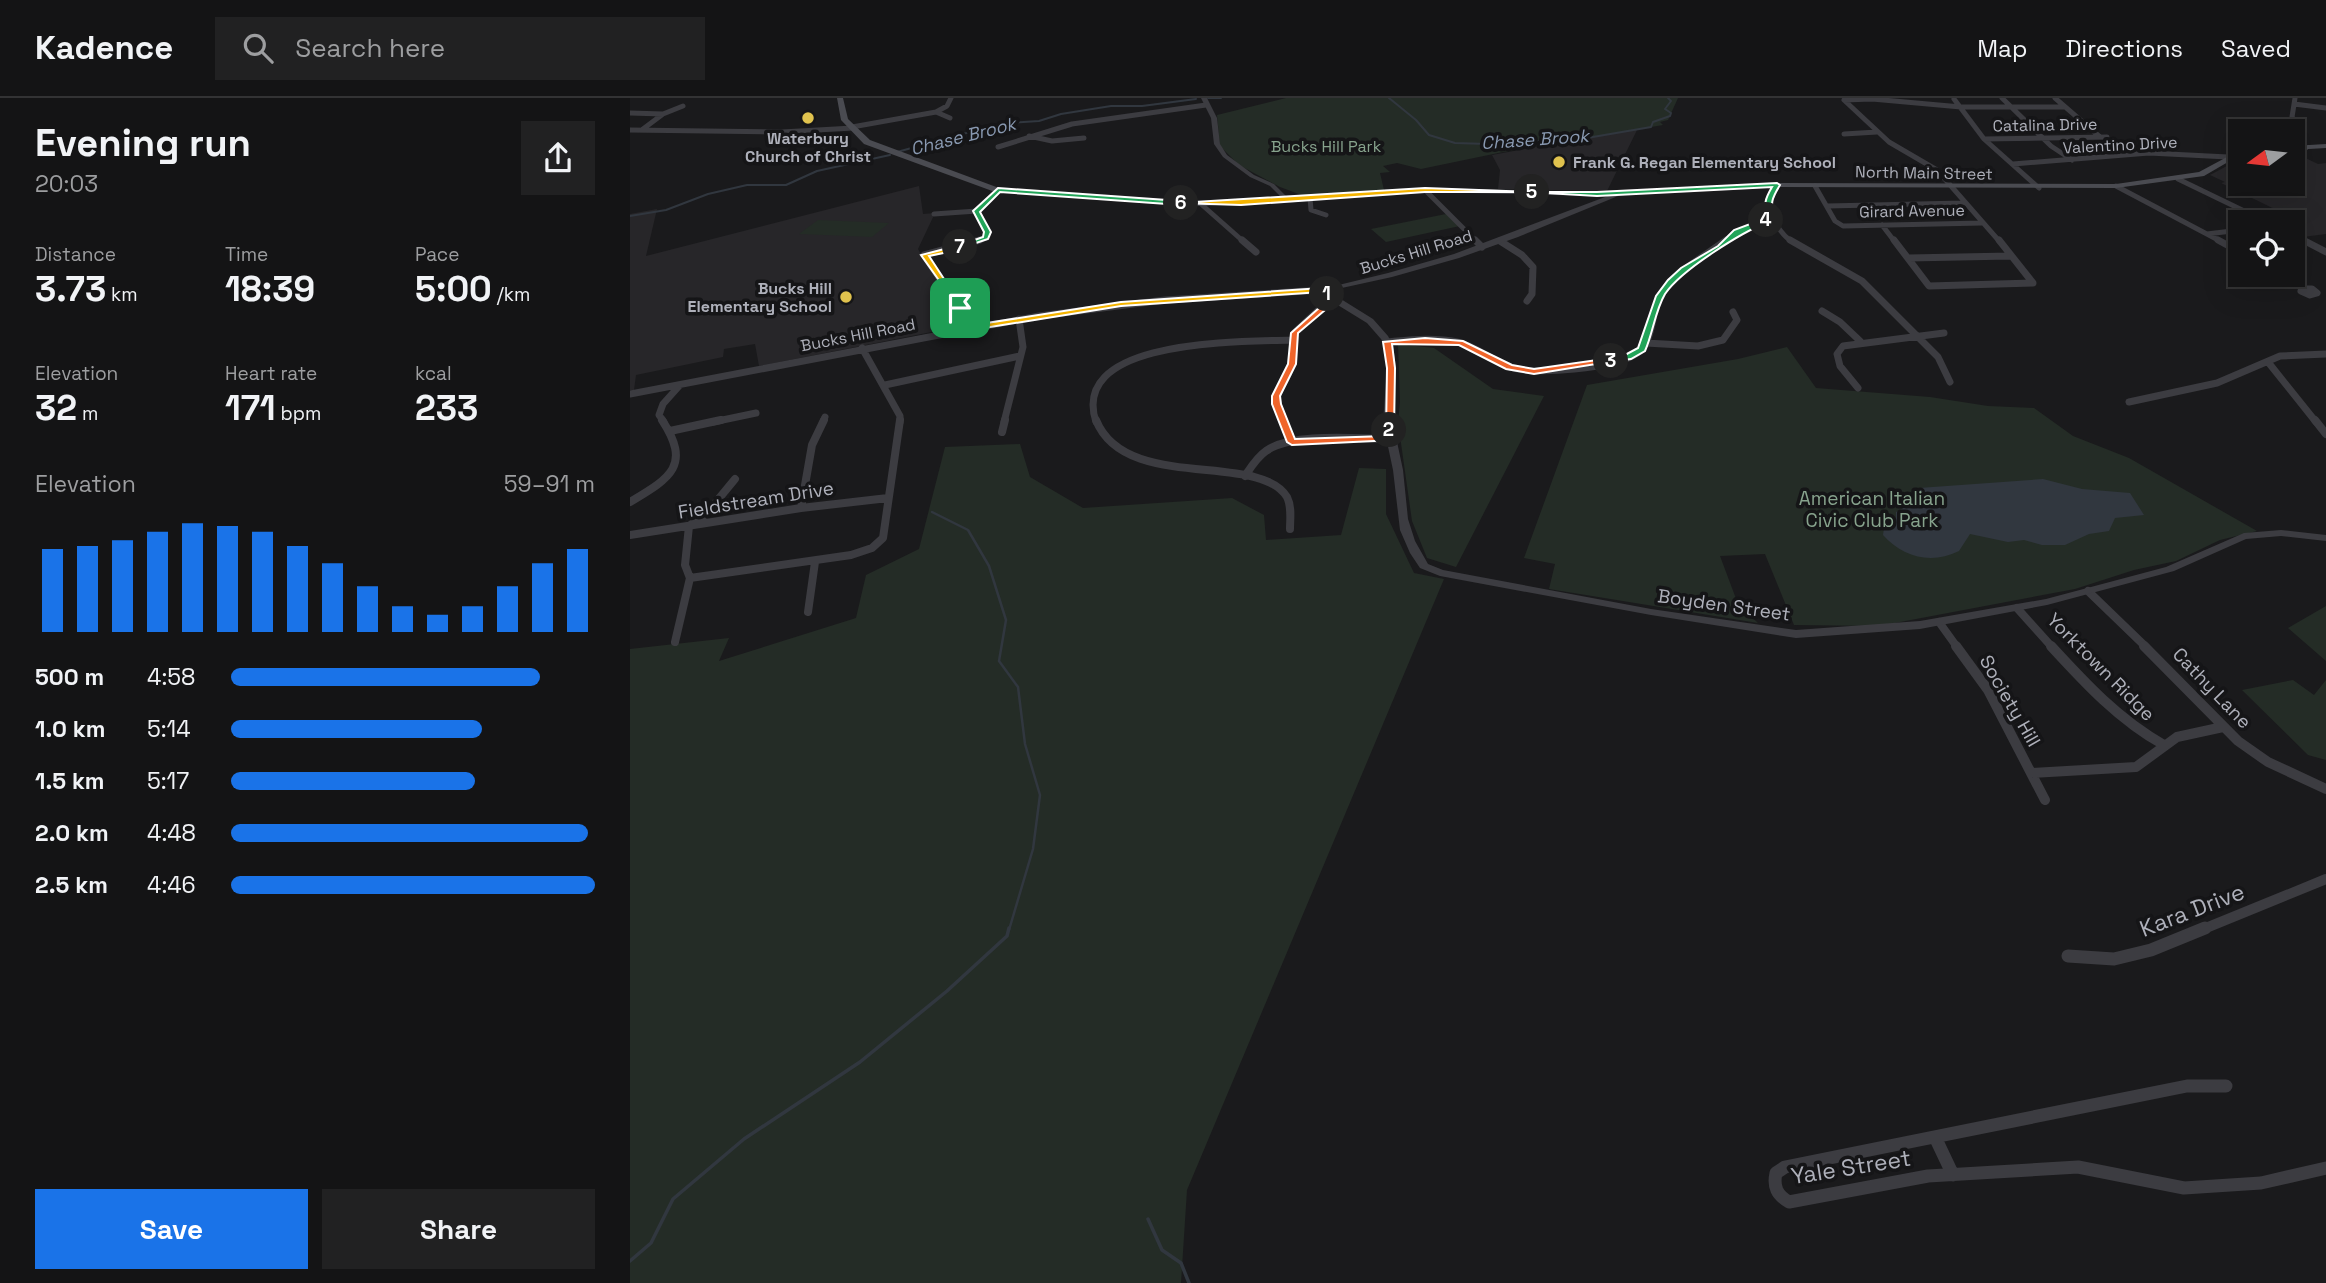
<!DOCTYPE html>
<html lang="en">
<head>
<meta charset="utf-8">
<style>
	:root { --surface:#141415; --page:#212122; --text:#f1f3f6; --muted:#9d9ea0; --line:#333334; --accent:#1a73e8 }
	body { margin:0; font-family:"Space Grotesk",sans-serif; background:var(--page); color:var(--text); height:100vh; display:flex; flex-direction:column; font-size:26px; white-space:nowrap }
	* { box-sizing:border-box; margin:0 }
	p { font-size:23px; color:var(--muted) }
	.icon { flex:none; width:38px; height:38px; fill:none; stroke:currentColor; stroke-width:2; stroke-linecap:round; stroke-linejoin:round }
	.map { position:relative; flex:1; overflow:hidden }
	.side { display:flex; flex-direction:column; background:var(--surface); width:630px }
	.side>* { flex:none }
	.needle { width:46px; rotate:255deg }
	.buttons { position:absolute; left:1598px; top:21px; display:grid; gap:14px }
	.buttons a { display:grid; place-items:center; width:77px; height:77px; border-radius:0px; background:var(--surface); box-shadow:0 7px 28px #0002,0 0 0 2px var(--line); font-size:35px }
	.pin { position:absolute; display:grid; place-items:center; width:60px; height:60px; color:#fff; margin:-30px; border-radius:14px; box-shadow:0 4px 10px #0006 }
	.km { position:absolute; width:35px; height:35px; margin:-18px; border-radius:50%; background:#222; color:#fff; font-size:19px; line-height:35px; text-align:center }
	.round { display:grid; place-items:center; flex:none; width:74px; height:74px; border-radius:0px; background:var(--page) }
	.head { display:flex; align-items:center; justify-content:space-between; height:119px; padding:0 35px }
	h1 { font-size:38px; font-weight:700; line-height:52px }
	.figures { display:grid; grid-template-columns:repeat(3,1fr); gap:10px; height:119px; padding:7px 35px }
	.figures div { display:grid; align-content:center }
	.figures b { font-size:35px; font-weight:700 }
	.figures small { font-size:19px; font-weight:400 }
	.figures p { font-size:19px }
	.chart { height:196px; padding:14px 35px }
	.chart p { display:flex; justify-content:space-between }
	.chart svg { width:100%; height:126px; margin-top:7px; stroke:var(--accent); stroke-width:6 }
	.cta { display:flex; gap:14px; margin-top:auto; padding:14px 35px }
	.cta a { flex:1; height:80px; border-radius:0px; background:var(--accent); color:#fff; font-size:28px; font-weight:700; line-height:80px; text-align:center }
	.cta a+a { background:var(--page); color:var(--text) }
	ul { padding:0 35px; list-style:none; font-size:23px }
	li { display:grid; grid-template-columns:112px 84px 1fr; align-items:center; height:52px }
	li i { height:18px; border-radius:9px; background:var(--accent) }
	header { display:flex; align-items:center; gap:42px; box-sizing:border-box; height:98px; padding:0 35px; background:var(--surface); border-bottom:2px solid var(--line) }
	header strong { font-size:33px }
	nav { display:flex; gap:38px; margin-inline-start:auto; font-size:24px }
	.search { width:490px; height:63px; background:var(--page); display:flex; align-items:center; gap:18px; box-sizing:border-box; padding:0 24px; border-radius:0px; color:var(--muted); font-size:26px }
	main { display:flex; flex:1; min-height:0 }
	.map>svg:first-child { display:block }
	.built { fill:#272629 }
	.green { fill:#242c26 }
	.water { fill:#31373f }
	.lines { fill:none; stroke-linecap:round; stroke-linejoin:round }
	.stream-far2 { stroke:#31373f; stroke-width:2 }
	.stream-far1 { stroke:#31373f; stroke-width:2.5 }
	.stream { stroke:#31373f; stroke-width:3.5 }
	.minor-far4 { stroke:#3c3c41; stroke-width:5 }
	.minor-far3 { stroke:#3c3c41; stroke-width:7 }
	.minor-far2 { stroke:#3c3c41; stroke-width:8 }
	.minor-far1 { stroke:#3c3c41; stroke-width:10 }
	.minor { stroke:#3c3c41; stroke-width:13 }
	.tertiary { fill:#3c3c41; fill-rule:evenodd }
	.secondary { fill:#4a4b51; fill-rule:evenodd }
	.split-1 { fill:#f5b400; stroke:#fff; stroke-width:2 }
	.split-2 { fill:#f0652b; stroke:#fff; stroke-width:2 }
	.split-3 { fill:#f0652b; stroke:#fff; stroke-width:2 }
	.split-4 { fill:#22a559; stroke:#fff; stroke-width:2 }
	.split-5 { fill:#22a559; stroke:#fff; stroke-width:2 }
	.split-6 { fill:#f5b400; stroke:#fff; stroke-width:2 }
	.split-7 { fill:#22a559; stroke:#fff; stroke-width:2 }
	.split-8 { fill:#f5b400; stroke:#fff; stroke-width:2 }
	.poi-dot { fill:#e0c24e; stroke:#151517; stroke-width:2.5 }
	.labels { text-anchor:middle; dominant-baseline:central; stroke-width:7; stroke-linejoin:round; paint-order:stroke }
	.far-street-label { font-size:16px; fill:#aeb0ba; stroke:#151517 }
	.far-poi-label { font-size:16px; font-weight:bold; fill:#aeb0ba; stroke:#151517 }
	.far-park-label { font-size:16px; fill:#87a38d; stroke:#151517 }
	.far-water-label { font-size:18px; font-style:italic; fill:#8999b1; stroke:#151517 }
	.park-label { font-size:19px; fill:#87a38d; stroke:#151517 }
	.street-label { font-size:19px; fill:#aeb0ba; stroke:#151517 }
	.near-street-label { font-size:23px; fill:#aeb0ba; stroke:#151517 }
</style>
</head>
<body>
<header>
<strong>Kadence</strong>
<div class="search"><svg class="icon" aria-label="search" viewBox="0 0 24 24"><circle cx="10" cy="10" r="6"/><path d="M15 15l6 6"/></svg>Search here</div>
<nav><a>Map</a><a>Directions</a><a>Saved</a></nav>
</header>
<main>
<section class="side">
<div class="head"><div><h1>Evening run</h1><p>20:03</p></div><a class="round"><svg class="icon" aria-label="share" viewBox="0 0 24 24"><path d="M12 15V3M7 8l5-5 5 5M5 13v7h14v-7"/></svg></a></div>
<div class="figures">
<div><p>Distance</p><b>3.73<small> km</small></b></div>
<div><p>Time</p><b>18:39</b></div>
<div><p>Pace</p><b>5:00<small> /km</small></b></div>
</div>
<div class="figures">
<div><p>Elevation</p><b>32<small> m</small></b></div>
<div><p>Heart rate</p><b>171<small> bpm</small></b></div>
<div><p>kcal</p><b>233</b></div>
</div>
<div class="chart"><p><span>Elevation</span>59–91 m</p>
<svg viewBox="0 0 160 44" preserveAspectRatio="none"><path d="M5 44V15M15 44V14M25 44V12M35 44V9M45 44V6M55 44V7M65 44V9M75 44V14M85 44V20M95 44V28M105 44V35M115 44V38M125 44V35M135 44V28M145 44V20M155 44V15"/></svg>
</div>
<ul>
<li><b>500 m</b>4:58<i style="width:85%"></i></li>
<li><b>1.0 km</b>5:14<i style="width:69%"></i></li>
<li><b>1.5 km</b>5:17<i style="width:67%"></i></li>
<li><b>2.0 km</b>4:48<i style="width:98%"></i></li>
<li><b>2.5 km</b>4:46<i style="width:100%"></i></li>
</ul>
<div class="cta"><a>Save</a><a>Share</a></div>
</section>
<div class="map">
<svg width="1696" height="1185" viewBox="0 0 1696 1185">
	<rect width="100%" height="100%" fill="#1a1a1c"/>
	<path class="built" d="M1008 30 977 93 868 91 870 72 862 57Z
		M1663 54 1688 66 1696 65V136L1673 139 1663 134 1662 124H1649L1665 121 1591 85 1595 84 1580 77 1610 61V86H1662Z
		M289 88 293 116 305 115 288 151 332 228 129 268 125 246 94 251 93 259 6 277 4 292H0V116L27 111 16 158Z"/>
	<path class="green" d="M656 0H1048L1038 22 1030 24 1033 27 873 54 791 71 767 65 753 68 760 74 750 75 754 92 674 98 650 89 609 67 590 48 587 17Z
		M816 116 830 128 756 144 741 131Z
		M188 122 259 125 242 139 169 136Z
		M768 246 804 250 863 291 914 298 826 469 797 460 782 423 768 324 770 304Z
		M1157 249 1186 290 1300 299 1358 308 1404 310 1443 338 1499 360 1627 433 1590 442 1546 463 1504 472 1445 491 1249 528 1164 527 1135 456 1090 458 1108 506 1128 525 919 491 925 466 894 460 957 287 1108 261Z
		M390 346 400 379 453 410 602 400 634 417 636 442 711 437 729 370 756 371V416L784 475 814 481 557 1092 551 1185H0V551L99 540 89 563 226 520 236 477 289 451 315 349Z
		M1696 508V563L1658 530Z
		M1663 582 1684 597 1696 582V662L1678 657 1612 592Z"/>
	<path class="water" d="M1413 381 1452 391 1500 395 1514 417 1485 420 1479 433 1459 436 1435 447H1412L1394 442 1378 444 1340 436 1329 453C1301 467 1273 459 1253 437L1254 430 1266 421V414L1275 409 1289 390Z"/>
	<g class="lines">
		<path class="stream-far2" d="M578 0H591
			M759 0 786 22 799 37 825 45 858 46 957 40 1021 29 1023 24 1040 18 1041 15 1035 11 1041 3 1038 0
			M267 54 340 34 371 30 377 25 409 23 431 16 481 8H512L566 1
			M0 118 36 112 78 96 117 87H156L187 73 260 57"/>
		<path class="stream-far1" d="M302 414 338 432 359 468 376 522 369 563 388 589 395 646 410 697 403 751 379 832"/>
		<path class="stream" d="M518 1121 532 1152 551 1165 559 1185
			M0 1163 21 1145 43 1101 114 1041 230 964 317 893 377 838 379 830"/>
		<path class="minor-far4" d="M1372 0 1421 48 1442 62
			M1425 0 1470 39
			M1324 1 1354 41 1409 90
			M1214 2 1259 44 1307 72 1370 144
			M1214 2 1242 1 1331 9H1433
			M1664 6 1696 10
			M306 14 320 20
			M0 15 33 16
			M222 29 306 14 317 8 321 0
			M13 31 33 16 53 8
			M0 32 152 34 223 30
			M1645 33 1671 30 1662 19 1665 0
			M1214 36 1247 34
			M399 38 422 43 454 40
			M1354 41 1477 39
			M1662 43 1676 50
			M368 49 442 26 576 7
			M1383 66 1519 55 1598 59
			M1548 81 1637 124
			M1147 87C1144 91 1139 97 1138 102 1135 114 1153 139 1163 144
			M1185 88 1205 123 1213 128 1352 125
			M1486 88 1592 144
			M795 92 847 144
			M680 100 681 112 696 117
			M571 106 614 144
			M1197 108 1333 105
			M304 116 347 113
			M1252 127 1265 144
			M1577 136 1610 132
			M1662 137 1676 144
			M346 144 356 140 358 134 347 113 368 92
			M1093 144 1107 134 1143 120"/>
		<path class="minor-far3" d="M612 142 626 154
			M845 142 852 149
			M1160 142 1232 183 1308 259 1320 284
			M1264 142 1299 188 1403 185 1369 142
			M1588 142 1610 154
			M1673 142 1696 154
			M870 143 892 157 903 169 902 196 897 203
			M1279 160 1380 158
			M1653 177 1675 190
			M1672 191H1682L1687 195 1680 197 1671 193Z
			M1192 213 1210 224 1230 243
			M342 230 294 157 350 142
			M757 244C780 242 804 239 827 244 846 248 861 262 880 269 903 278 986 270 1006 256 1024 245 1021 215 1030 198 1043 175 1075 158 1096 142
			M1016 245 1068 248 1093 242 1107 222 1103 214
			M232 250 270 318V324
			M1638 264 1686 324
			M255 287 390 258
			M1228 290 1210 268 1207 256 1213 248 1314 235
			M0 296 409 218 535 202 692 192
			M1499 304 1587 285 1650 258 1696 256
			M34 324 29 317 33 306 50 287
			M83 324 126 315
			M193 324 195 319
			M374 324 393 249 389 221
			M466 324C438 239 616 244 663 242
			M654 324C638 288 656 295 662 264 664 255 663 244 664 235L696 205 704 201"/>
		<path class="minor-far2" d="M466 322C495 395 629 353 657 399 662 409 660 421 660 431
			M653 322 662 344
			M1685 322 1696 336
			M40 333 91 322
			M372 334 375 322
			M615 378C621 369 627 359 636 353 662 334 729 341 761 341
			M0 404C40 380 62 368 32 322
			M171 410 182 347 194 322
			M0 437 171 410 258 400
			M60 480 221 457 242 450 253 440 270 322
			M1458 493 1516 549
			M1387 510 1422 549
			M178 514 185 464
			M1309 524 1327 549
			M45 544 60 480 55 467 59 428 77 415 105 381"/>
		<path class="minor-far1" d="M1326 548 1358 592 1415 702
			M1421 548C1455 585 1489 622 1534 647
			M1514 548 1608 643 1638 664 1696 691
			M1401 675 1506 669 1547 639 1593 629
			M1571 832 1696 781"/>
		<path class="minor" d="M1438 858 1484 861 1521 852 1575 830
			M1596 988H1557L1155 1069 1146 1075C1143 1089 1147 1097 1159 1104L1298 1078 1448 1069 1554 1090 1631 1085 1696 1070
			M1305 1039 1323 1077"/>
		<path class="tertiary" d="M571 0H577L587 20 590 46 597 57 624 77 644 86 659 101V103H655L640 88 620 79 593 59 584 46 581 20Z
			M991 93 994 95 993 96 888 139 829 160 762 179 698 193 743 221 758 238 763 248 766 269 763 325 773 372 778 421 785 443 798 466 813 472 1021 511 1166 532 1290 523 1416 501 1536 469 1614 435 1651 432 1696 437V443L1651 438 1616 441 1544 473 1417 507 1290 531 1166 540 1021 517 810 478 790 470 780 455 770 432 763 372 753 325 757 269 755 248 751 241 737 225 698 201 688 192 758 175 824 156Z"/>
		<path class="secondary" d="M207 0H213L218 21 240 42 369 90 571 104 795 90 967 94 1147 85 1486 86 1569 74 1610 52V57L1574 78 1486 90 1147 89 967 98 795 94 571 108 365 94 234 46 211 22Z
			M1696 46V50L1662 52V48Z"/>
	</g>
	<path class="split-1" d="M692 190 700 194V198L691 194 491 208 342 232 326 210 332 208 344 227 491 204Z"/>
	<path class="split-2" d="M695 194H700L708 201 668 235 666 266 650 298 651 306 665 341 756 338 755 332 759 329 764 332V342L662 347 657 344 642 306V298L658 266 661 235 699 201Z"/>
	<path class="split-3" d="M795 240 833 243 882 267 904 271 981 260 985 263 904 276 876 271 829 247 762 246 765 270 764 332 756 334 757 270 753 244Z"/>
	<path class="split-4" d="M1136 120 1138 124C1112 134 1051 172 1035 196 1025 213 1023 235 1015 253L1001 261 978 264V261L995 257 1008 250 1026 198 1038 182 1051 170 1088 148 1104 132Z"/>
	<path class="split-5" d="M1147 85 1150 87C1142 100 1139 106 1146 120L1136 124 1133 122 1139 119C1133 106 1135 101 1142 89L967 98 899 94H967Z"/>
	<path class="split-6" d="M795 90 905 94H795L611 107 548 105Z"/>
	<path class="split-7" d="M368 90 551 103 555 105 551 107 370 94 350 114 361 134 358 141 328 151V148L353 139 354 134 343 113Z"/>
	<path class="split-8" d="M330 147 333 151 299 158 333 210 330 212 291 157Z"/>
	<g class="poi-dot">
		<circle cx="178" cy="20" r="7"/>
		<circle cx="929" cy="64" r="7"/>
		<circle cx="216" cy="199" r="7"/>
	</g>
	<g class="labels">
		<g class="far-street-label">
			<text transform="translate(1415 27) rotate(-1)">Catalina Drive</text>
			<text transform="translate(1490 47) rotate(-3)">Valentino Drive</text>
			<text transform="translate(1294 75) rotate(1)">North Main Street</text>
			<text transform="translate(1282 113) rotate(-1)">Girard Avenue</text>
			<text transform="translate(786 154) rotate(-17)">Bucks Hill Road</text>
			<text transform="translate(228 237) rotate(-11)">Bucks Hill Road</text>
		</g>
		<g class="far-poi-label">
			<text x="178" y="40">Waterbury<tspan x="178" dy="18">Church of Christ</tspan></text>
			<text x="943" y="64" text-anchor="start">Frank G. Regan Elementary School</text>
			<text x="202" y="190" text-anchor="end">Bucks Hill<tspan x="202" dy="18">Elementary School</tspan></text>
		</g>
		<g class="far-park-label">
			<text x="696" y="48">Bucks Hill Park</text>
		</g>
		<g class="far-water-label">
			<text transform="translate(333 38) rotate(-14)">Chase Brook</text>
			<text transform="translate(905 41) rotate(-4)">Chase Brook</text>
		</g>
		<g class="park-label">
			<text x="1242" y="400">American Italian<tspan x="1242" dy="22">Civic Club Park</tspan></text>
		</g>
		<g class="street-label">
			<text transform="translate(126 402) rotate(-9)">Fieldstream Drive</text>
			<text transform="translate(1094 507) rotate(8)">Boyden Street</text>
			<text transform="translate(1471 569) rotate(45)">Yorktown Ridge</text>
			<text transform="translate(1582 590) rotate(46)">Cathy Lane</text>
			<text transform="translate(1380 603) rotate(60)">Society Hill</text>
		</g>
		<g class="near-street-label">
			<text transform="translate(1562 812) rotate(-21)">Kara Drive</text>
			<text transform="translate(1221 1069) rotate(-9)">Yale Street</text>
		</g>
	</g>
</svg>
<div class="buttons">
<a><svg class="needle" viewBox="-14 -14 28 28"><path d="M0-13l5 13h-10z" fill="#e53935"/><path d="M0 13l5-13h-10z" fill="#9d9ea0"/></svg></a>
<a><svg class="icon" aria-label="locate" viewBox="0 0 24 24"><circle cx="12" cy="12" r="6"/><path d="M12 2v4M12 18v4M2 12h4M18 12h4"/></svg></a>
</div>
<div class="pin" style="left:330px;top:210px;background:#1e9e55"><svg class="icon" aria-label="arrive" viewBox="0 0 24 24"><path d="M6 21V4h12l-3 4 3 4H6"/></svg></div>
<b class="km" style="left:697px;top:196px">1</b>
<b class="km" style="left:759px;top:332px">2</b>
<b class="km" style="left:981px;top:263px">3</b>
<b class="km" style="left:1136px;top:122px">4</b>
<b class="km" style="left:902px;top:94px">5</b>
<b class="km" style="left:551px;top:105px">6</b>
<b class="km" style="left:330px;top:149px">7</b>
</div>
</main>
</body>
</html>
